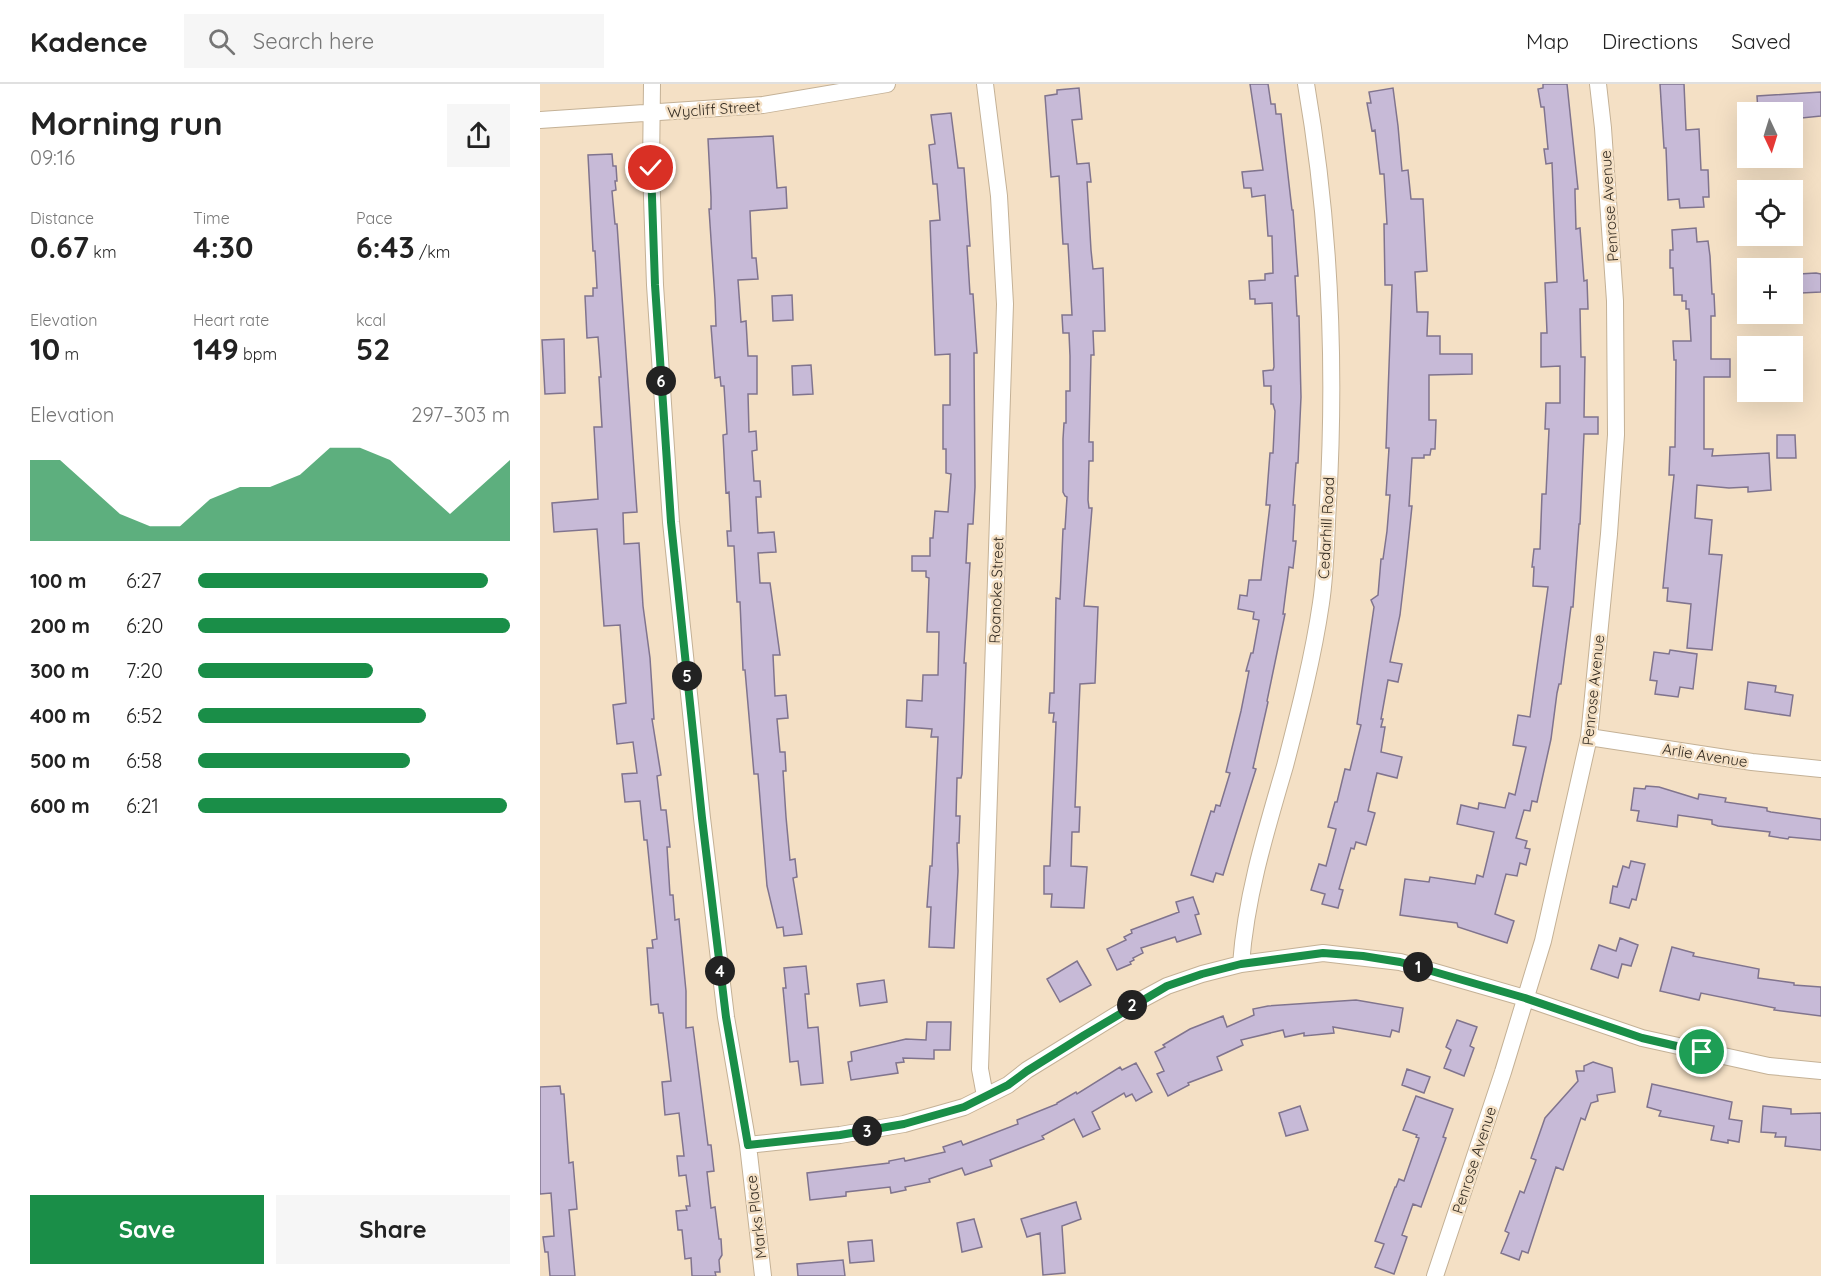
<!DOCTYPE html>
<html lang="en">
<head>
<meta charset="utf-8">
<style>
	:root { --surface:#fff; --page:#f6f6f6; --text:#222; --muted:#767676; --line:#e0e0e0; --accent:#1a8e48 }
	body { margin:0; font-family:Quicksand,sans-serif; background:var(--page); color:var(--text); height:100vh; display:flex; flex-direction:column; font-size:22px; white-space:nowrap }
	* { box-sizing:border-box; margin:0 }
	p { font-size:20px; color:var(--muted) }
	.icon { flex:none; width:33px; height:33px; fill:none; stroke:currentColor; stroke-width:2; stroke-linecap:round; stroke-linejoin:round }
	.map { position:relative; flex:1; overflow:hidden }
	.details { display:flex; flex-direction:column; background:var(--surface); width:540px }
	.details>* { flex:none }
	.needle { width:39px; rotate:176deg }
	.buttons { position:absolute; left:1197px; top:18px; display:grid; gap:12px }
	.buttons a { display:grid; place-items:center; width:66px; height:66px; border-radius:0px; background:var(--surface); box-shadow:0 6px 24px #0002; font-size:30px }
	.pin { position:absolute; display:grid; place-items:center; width:51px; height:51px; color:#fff; margin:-26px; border:3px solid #fff; border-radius:50%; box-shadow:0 2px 6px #0007 }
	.km { position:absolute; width:30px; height:30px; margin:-15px; border-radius:50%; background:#222; color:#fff; font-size:16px; line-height:30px; text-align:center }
	.round { display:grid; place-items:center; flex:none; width:63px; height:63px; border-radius:0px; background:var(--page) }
	.headline { display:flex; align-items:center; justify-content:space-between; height:102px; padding:0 30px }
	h1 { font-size:33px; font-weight:800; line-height:45px }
	.stats { display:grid; grid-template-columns:repeat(3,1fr); gap:9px; height:102px; padding:6px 30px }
	.stats div { display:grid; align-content:center }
	.stats b { font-size:30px; font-weight:800 }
	.stats small { font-size:16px; font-weight:400 }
	.stats p { font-size:16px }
	.chart { height:168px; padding:12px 30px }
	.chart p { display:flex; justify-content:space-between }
	.chart svg { width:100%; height:108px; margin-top:6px; fill:var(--accent); opacity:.7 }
	.primary-button { display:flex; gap:12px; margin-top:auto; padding:12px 30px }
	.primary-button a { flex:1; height:69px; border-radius:0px; background:var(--accent); color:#fff; font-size:24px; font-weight:800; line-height:69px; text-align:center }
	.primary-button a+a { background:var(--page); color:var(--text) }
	ul { padding:0 30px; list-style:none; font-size:20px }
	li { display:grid; grid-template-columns:96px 72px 1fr; align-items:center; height:45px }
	li i { height:15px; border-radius:8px; background:var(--accent) }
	header { display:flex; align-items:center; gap:36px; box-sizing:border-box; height:84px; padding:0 30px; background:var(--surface); border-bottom:2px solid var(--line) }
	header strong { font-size:28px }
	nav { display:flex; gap:33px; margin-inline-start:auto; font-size:21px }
	.search { width:420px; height:54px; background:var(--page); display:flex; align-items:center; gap:15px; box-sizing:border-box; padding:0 21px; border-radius:0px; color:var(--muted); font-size:22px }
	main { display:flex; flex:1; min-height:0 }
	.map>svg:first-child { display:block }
	.building { fill:#c7bad7; stroke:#80748e; stroke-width:1.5 }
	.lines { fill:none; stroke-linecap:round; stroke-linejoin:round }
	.street-casing { stroke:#c4b196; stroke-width:18 }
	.street { stroke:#fff; stroke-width:16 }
	.route-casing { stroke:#fff; stroke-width:12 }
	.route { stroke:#1a8e48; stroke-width:8 }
	.labels { text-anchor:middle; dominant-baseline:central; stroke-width:5; stroke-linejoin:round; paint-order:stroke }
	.street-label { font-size:15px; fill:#332b21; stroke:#f4e0c5 }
</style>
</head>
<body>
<header>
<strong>Kadence</strong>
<div class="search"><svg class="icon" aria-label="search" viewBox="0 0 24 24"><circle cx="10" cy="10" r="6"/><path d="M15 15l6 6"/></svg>Search here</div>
<nav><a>Map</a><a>Directions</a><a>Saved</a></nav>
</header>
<main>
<section class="details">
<div class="headline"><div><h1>Morning run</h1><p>09:16</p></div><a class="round"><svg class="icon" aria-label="share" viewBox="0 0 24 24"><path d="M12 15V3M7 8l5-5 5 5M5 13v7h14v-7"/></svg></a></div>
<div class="stats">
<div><p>Distance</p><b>0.67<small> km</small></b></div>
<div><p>Time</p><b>4:30</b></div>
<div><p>Pace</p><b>6:43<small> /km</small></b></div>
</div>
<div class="stats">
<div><p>Elevation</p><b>10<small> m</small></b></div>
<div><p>Heart rate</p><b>149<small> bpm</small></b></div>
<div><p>kcal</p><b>52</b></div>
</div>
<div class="chart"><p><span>Elevation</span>297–303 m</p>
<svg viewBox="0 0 160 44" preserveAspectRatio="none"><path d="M0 44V11L10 11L20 22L30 33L40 38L50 38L60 27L70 22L80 22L90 17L100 6L110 6L120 11L130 22L140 33L150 22L160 11V44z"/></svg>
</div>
<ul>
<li><b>100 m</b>6:27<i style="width:93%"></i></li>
<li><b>200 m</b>6:20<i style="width:100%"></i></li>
<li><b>300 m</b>7:20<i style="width:56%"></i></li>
<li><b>400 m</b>6:52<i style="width:73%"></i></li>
<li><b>500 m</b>6:58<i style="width:68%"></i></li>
<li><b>600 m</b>6:21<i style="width:99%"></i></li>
</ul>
<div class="primary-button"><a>Save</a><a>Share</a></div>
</section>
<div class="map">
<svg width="1281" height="1192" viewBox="0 0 1281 1192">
	<rect width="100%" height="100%" fill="#f4e0c5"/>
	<path class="building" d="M710 0H728L731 20H735L736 30H741L752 126H753L758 192H755L757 232H759L761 313 758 379H756L753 421H755L753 457H756L753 484 749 483 743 530H745L727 617 728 618 713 684 716 685 683 791 676 789 673 798 651 791 671 727 674 728 676 721 680 722 690 689 686 688 701 627 709 587H706L711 569H713L719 536 713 535 714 528 698 525 700 511 707 512 709 496H721L730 421H726L730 369H733L735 327 733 320H731V302H724L723 287 733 286 734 283 732 219 715 220V215H710L709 197 725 196V190L733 189 732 152H728L725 111 712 113 711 104H704L702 88 723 86Z
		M1003 0H1027L1038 105H1035V109L1036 145 1040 144 1044 197 1047 196 1048 225H1040L1041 273H1045L1044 333H1058V350H1044L1040 440H1039L1033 523H1031L1021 600H1019L1017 609 1011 655 997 718 992 717 990 727 984 726 976 754 987 757 985 764 990 765 986 781 980 779 977 792 966 790 955 830 974 837 967 859 918 843 917 839 860 831 865 795 889 798 890 793 935 800 937 791 943 793 954 748 917 740 921 721 938 725 939 719 965 724 969 709 975 711 986 663 973 661 978 631 990 633 1008 503 993 502 994 483H992L994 465H1000L1002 410H1006L1009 345H1005L1006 319H1020V282L1001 283V249H1007L1005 199 1017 198 1012 79 1006 80 1004 65H1008L1004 23H1001L998 5 1003 4Z
		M1120 0H1144L1146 46 1159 45 1161 86H1168L1169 113H1163L1164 123 1140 124 1139 115 1128 116 1126 64H1124Z
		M539 4 542 35 532 36 537 80 549 79 551 98H547L551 166 553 185 563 184 565 247H553L554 271H551L549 358H553V377H549L548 416 549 424H552L544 522 558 523 555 599 540 600 535 723H540L539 748H532L531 782 547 783 544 824 511 823 512 810H504V782H510L516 638H513L514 629H509L510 609H514L516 514 520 515 523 445H525L527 413 525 412 523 408V355L524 339H526V307H530V272L529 249H523L522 231H532L528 160H523L519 92 511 93 505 12 517 10V6Z
		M853 4 858 42 862 87 868 86 871 115H883L887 187 875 188 877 228H888L887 252H900V270H932V290L889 291V336H896L895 365H891L890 371H884V374H872L869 422H872L866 480 860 531 850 578 862 580 858 598 848 596 841 635H843L841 643H845L841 668 862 673 857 694 837 689 828 727 835 729 826 761 816 758 814 765 811 764 799 805 803 806 798 824 782 820 785 810 771 806 779 780 786 782 796 745 788 743 795 718H797L805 685 810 686 821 641 817 640 834 523 831 516 838 511 841 475H843L847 447 850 411H846L849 364H846L852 201H845L844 140H847L844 90H840L835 46 832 47 827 19H831L829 8Z
		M1281 8V32L1252 35V28H1218L1217 12Z
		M411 29 418 84H424L430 162H427L430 210H433L437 269H434L435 403 433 440H428L426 479H430L424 579H426L422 690 421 694H417L416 732H420L419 759H417L418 787 414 864 389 863 391 823H387L390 782H392L398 653H391L392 645 366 643 367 616 382 617 383 591H398L399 548H387L389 494 386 493V487H372V472H390V454H393L395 427 408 428 411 390 406 389V365H403V321H410V270L395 271 390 137 400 136 397 100H393L389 61 395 60 391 31Z
		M233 52 237 104 246 103 247 124 210 127 212 174H216L218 195 198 196 201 238 206 237 208 272H217V310H208L209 348 216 347 217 366 212 367 214 397H220L221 413H216L218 449 234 448 236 468 218 469 220 499H230L240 571H233L235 612 246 611 248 634 237 635 240 668H245L246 687H243L246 733 250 776 255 775 257 793 253 794 262 850 244 852 243 843 237 844 227 802 218 690H214L205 586H203L200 518H197L194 462H188L187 447H191L189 408 186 409 183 351 187 350 184 302H181L180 293 175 294 171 242H176L175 215 169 125H171V113L168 55Z
		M72 70 73 82H76L77 97H75L76 106 72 107 75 140H77L97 428 83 429 84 460 99 459 103 522 110 574 114 635H112L121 691 117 692 121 726H126L130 763H127L130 811H133L135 836 139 835 146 907V944L153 943 168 1061H171L174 1087 167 1088 171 1124 175 1123 179 1155H181L182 1171 179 1176 180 1188H175L176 1192H152L151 1174 145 1175 142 1146H138L136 1127 147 1126 146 1122H150L146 1091 139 1092 137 1072H144L139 1029 125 1031 122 998 131 997 123 929H119L118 920 111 921 107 864H113L112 856 117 855 107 756H104L100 717 85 718 82 690 97 689 93 658 77 660 73 621 86 619 80 541 64 542 57 445 14 448 12 419 58 415 54 343H62L59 293H61L58 253 47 254 45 212H53V204H57L55 167H53L48 71Z
		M1156 144 1157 158 1168 157 1170 172 1172 210H1174L1175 232H1171V275H1190V293H1164V365H1173L1172 372 1229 369 1231 406 1208 408V403L1189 404 1157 401 1155 434 1172 436 1169 470 1182 471 1172 566 1147 564 1151 520 1127 517 1128 504H1123L1134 391H1129L1130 363H1135L1136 276H1134L1133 257H1151L1149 225H1146V217H1142V211H1134L1133 184H1130V166H1133L1132 146Z
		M1276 189 1281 190V208L1261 209 1259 190Z
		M252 211 253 236 233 237 232 212Z
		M24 255 25 309 5 310 2 256Z
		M271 281 273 310 253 311 252 282Z
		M1237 351H1255L1256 374H1237Z
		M1130 566 1157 570 1153 605 1140 603 1138 613 1115 610 1117 597 1110 596 1114 568 1129 570Z
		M1208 598 1236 602 1235 608 1253 611 1250 632 1205 625Z
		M1106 702 1119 703 1158 715 1159 710 1186 714 1185 718 1227 724V727L1231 728 1281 735V756L1249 753 1248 755 1229 752 1230 748 1178 742 1172 740V736L1138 731 1137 743 1097 737 1099 727 1091 726 1094 704 1105 705Z
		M1091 777 1105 780 1096 816 1092 815 1089 824 1070 819 1073 802 1077 803 1083 782 1089 784Z
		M653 813 659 830 655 831 661 850 637 858 635 853 601 864 603 869 593 874 594 876 590 878 591 880 577 886 567 865 586 856 584 853 592 849 591 846 639 828 636 818Z
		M1080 854 1098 861 1091 882 1082 880 1078 894 1051 885 1059 861 1076 867Z
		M1132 863 1154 869 1153 872 1219 885 1218 894 1254 899V901L1281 903V932L1234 926 1235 924 1161 909 1159 916 1120 907Z
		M537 877 551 901 520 918 507 895Z
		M266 882 269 910H265L268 944 278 943 283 999 261 1001 258 977 250 978 243 904H246L244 884Z
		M344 896 347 918 320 922 317 900Z
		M816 916 863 924 859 948 852 946 850 953 793 943 794 949 764 952V949L745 953 743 946 701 956 703 961 677 973 682 986 648 999 649 1001 628 1012 617 990 624 987 615 968 625 963 623 961 650 945 683 932 687 943 714 931 713 925 728 922Z
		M917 936 937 943 930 962 934 964 924 992 904 984 911 966 906 963Z
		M387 938H411L410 966H394V975L363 974 364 978 356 979 358 989 311 996 308 978 312 977 311 968 366 955 386 956Z
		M1053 978 1072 984 1075 1008 1057 1011 1058 1017 1051 1019 1045 1036 1041 1034 1023 1086 1016 1083 988 1169 982 1167 979 1176 961 1169 969 1149 965 1147 980 1107 984 1109 996 1076 991 1074 1005 1034 1038 997 1036 987H1044V982Z
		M596 979 612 1008 596 1017 592 1010 586 1013 584 1009 552 1028 560 1045 543 1053 534 1035 502 1052 504 1055 450 1076 452 1082 425 1091 422 1084 389 1095 390 1098 365 1103 366 1106 351 1109 350 1103 306 1108V1112L270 1116 267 1089 349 1079V1077L364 1074 365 1077 405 1068 403 1063 421 1057 423 1061 478 1040 477 1036 517 1020V1019L536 1008 537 1010 580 983 582 986Z
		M867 985 890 993 884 1009 862 1001Z
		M1112 1000 1192 1018 1189 1035 1202 1037 1199 1058 1188 1056V1059L1171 1056 1174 1042 1119 1032 1121 1027 1107 1023Z
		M20 1002 21 1010H24L29 1079 33 1078 37 1125 29 1126 35 1192H10L8 1168H5L3 1153 14 1152 11 1109 0 1110V1003Z
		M876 1012 913 1025 903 1053 906 1054 881 1123 873 1120 862 1151 867 1153 854 1190 835 1183 844 1160 835 1157 855 1103H856L859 1095 864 1097 879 1054 876 1053 877 1051 863 1046Z
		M760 1022 768 1046 746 1052 739 1029Z
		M1223 1022 1251 1025V1030L1281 1029V1066L1245 1062 1246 1053H1235L1236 1049 1221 1048Z
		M536 1118 541 1135 522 1142 525 1189 503 1191 500 1149 487 1153 481 1135Z
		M434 1135 442 1163 422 1168 417 1139Z
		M332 1156 334 1177 310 1179 308 1158Z
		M303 1176 305 1192H258L257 1180Z"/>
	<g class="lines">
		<defs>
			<path id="street" d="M112 0 111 84 115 201 131 438 162 734 186 933 208 1061 223 1192
				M0 36 223 21 347 0
				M1049 653 1212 678 1281 685
				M701 880C706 812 726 747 745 682 759 628 773 574 781 519 786 486 786 452 788 419 796 279 790 139 766 0
				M445 1012 440 985 465 220 459 112 445 0
				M208 1061 300 1051 364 1040 424 1023 468 1001 487 986 599 917 627 902 662 890 701 880 783 869 860 878 985 914 1102 954 1229 982 1281 987
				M895 1192 963 988 1003 857 1049 653 1069 450 1076 351 1075 217 1063 44 1058 0"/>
		</defs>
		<use href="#street" class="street-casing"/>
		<use href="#street" class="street"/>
	</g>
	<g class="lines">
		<defs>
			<path id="route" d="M111 84 115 201 131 438 162 734 186 933 208 1061 300 1051 364 1040 424 1023 468 1001 487 987 543 952 627 902 662 890 701 880 783 869 823 872 860 878 985 914 1102 954 1162 968"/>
		</defs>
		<use href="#route" class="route-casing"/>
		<use href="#route" class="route"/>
	</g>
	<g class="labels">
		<g class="street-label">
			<text transform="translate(174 25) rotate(-4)">Wycliff Street</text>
			<text transform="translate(1069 122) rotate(-94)">Penrose Avenue</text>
			<text transform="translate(786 444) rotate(-87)">Cedarhill Road</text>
			<text transform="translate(456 506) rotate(-88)">Roanoke Street</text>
			<text transform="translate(1053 606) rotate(-84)">Penrose Avenue</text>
			<text transform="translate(1165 671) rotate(9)">Arlie Avenue</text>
			<text transform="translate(934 1076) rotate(-72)">Penrose Avenue</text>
			<text transform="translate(216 1133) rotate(-97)">Marks Place</text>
		</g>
	</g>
</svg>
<div class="buttons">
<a><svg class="needle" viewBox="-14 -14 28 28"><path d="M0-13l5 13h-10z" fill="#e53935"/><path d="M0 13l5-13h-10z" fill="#767676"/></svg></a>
<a><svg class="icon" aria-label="locate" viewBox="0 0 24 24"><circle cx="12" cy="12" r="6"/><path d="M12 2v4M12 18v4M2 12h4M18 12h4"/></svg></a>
<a>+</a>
<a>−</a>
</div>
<div class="pin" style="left:1162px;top:968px;background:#1e9e55"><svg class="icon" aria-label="arrive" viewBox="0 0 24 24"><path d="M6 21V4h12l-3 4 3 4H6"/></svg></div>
<div class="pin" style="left:111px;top:84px;background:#d93025"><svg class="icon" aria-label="check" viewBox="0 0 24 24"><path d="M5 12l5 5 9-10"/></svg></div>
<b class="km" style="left:878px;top:883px">1</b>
<b class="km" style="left:592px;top:921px">2</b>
<b class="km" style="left:327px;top:1047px">3</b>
<b class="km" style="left:180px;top:887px">4</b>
<b class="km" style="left:147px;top:592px">5</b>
<b class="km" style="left:121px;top:297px">6</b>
</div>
</main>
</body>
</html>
